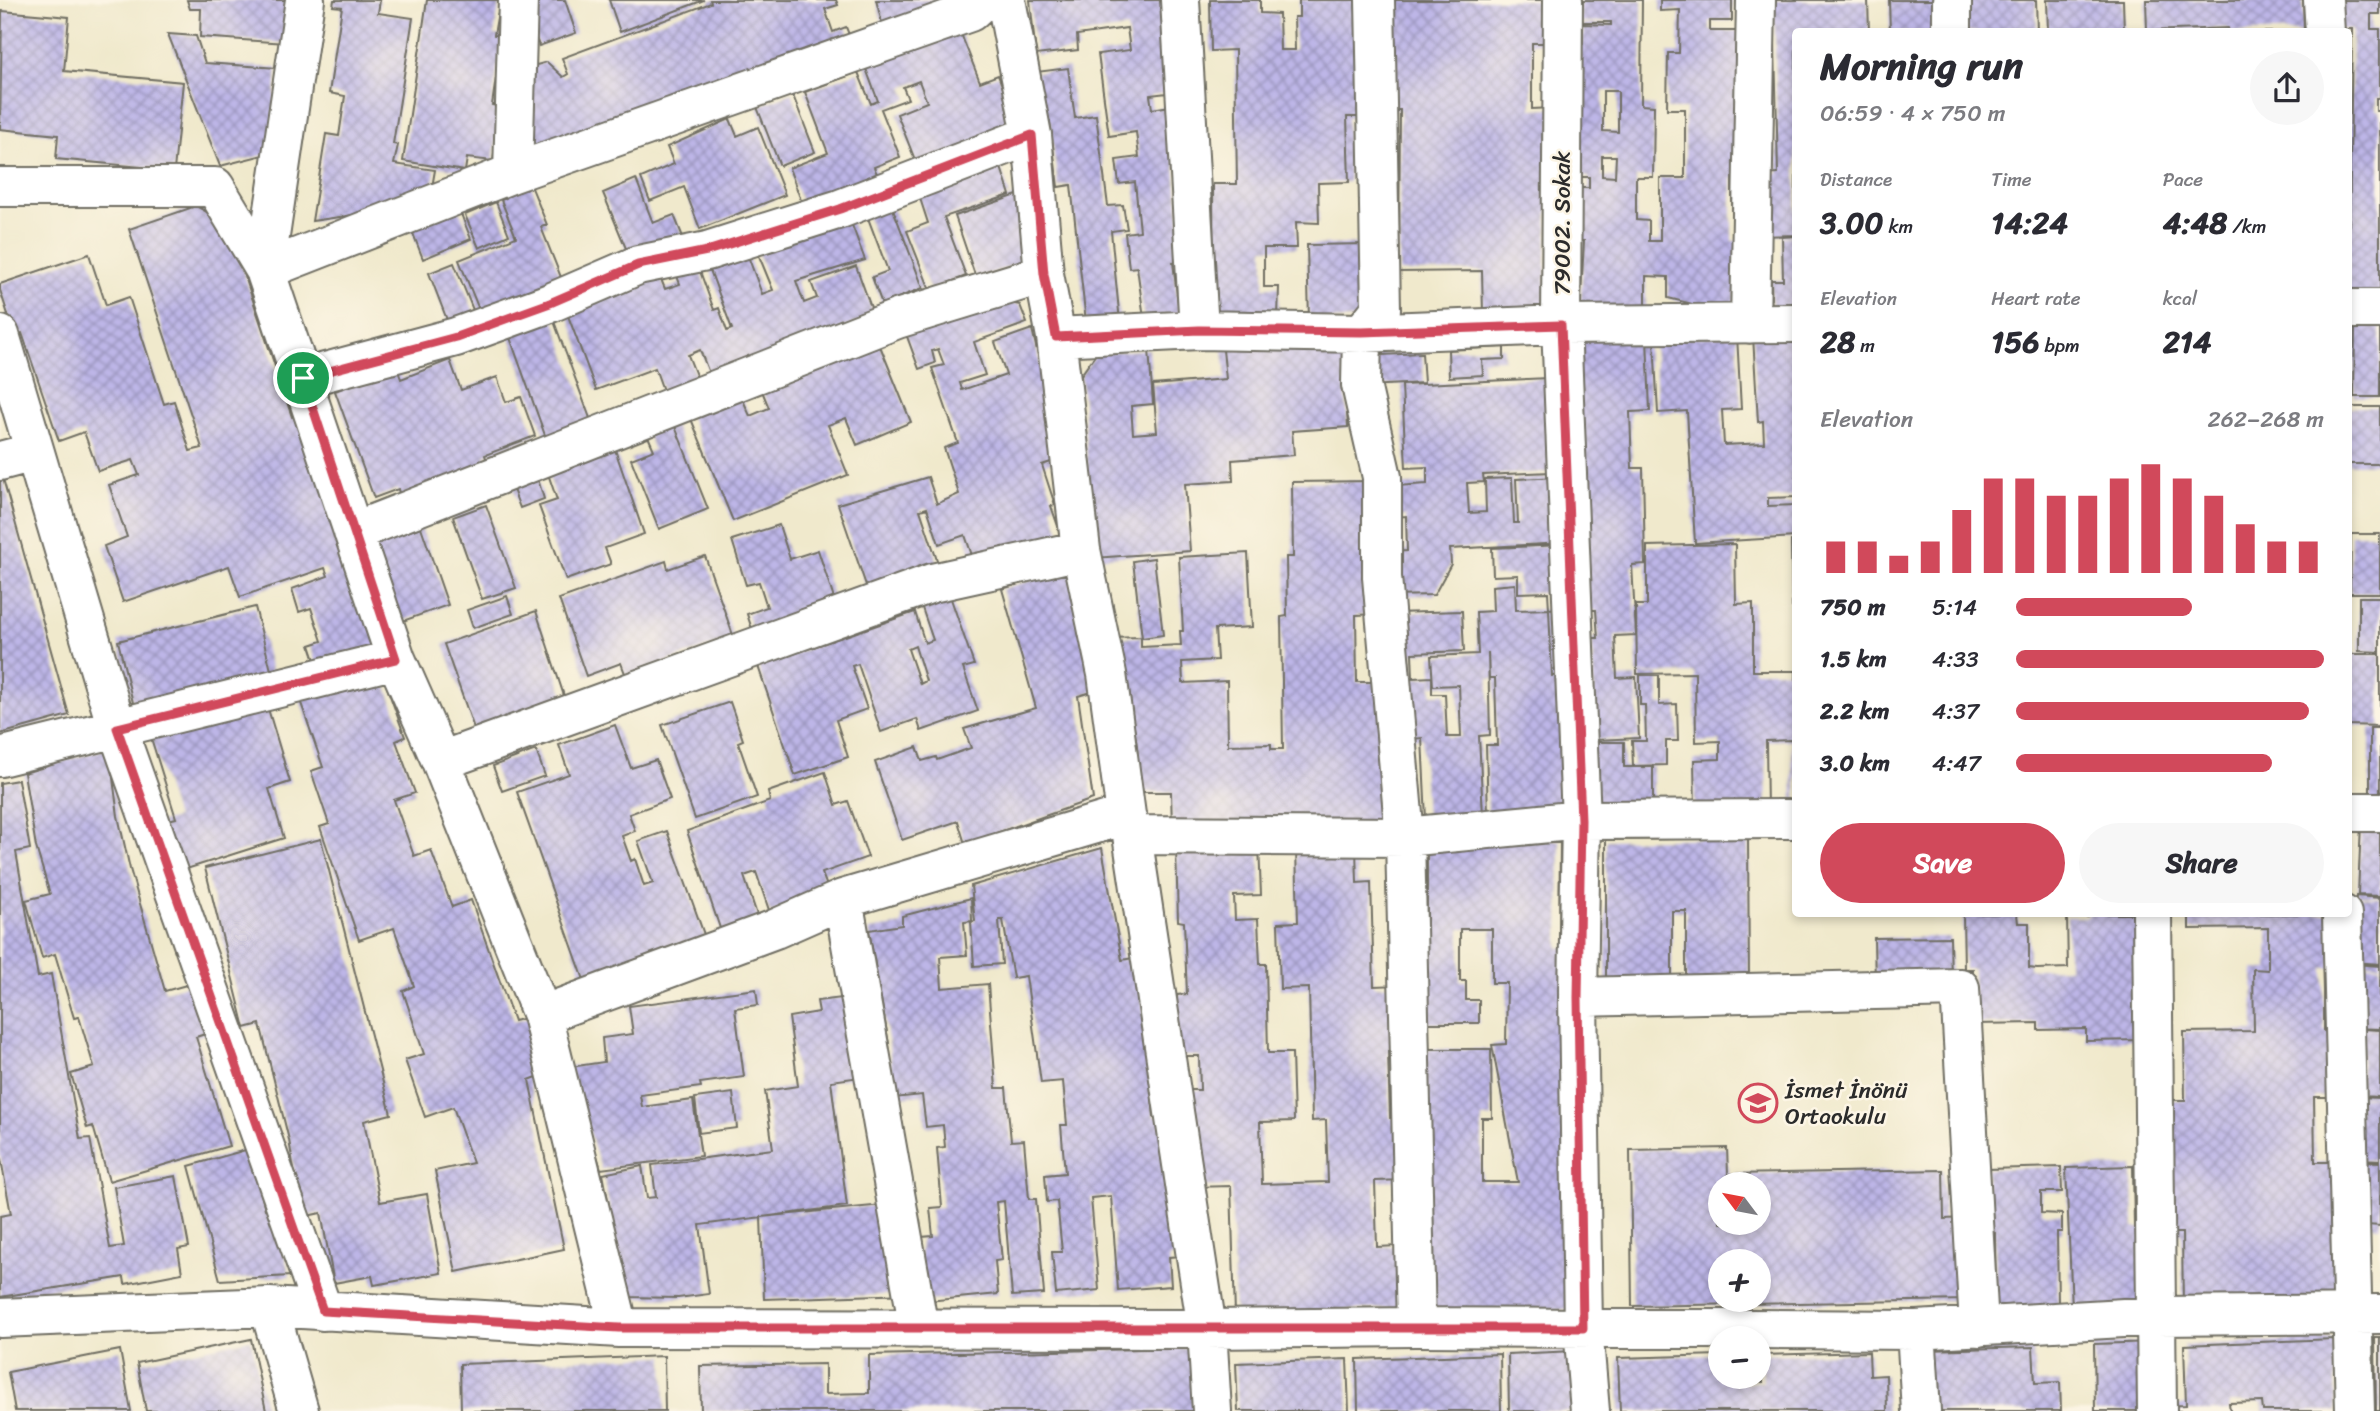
<!DOCTYPE html>
<html lang="en">
<head>
<meta charset="utf-8">
<style>
	:root { --surface:#fff; --page:#f7f7f7; --text:#2b2b33; --muted:#7c7c81; --accent:#d1495b }
	body { margin:0; font-family:Sriracha,sans-serif; background:var(--page); color:var(--text); height:100vh; display:flex; flex-direction:column; font-size:26px; white-space:nowrap }
	* { box-sizing:border-box; margin:0 }
	p { font-size:23px; color:var(--muted) }
	.icon { flex:none; width:38px; height:38px; fill:none; stroke:currentColor; stroke-width:2; stroke-linecap:round; stroke-linejoin:round }
	.map { position:relative; flex:1; overflow:hidden }
	.details { position:absolute; left:1792px; top:28px; width:560px; height:889px; display:flex; flex-direction:column; background:var(--surface); border-radius:7px; box-shadow:0 4px 10px #0003 }
	.details>* { flex:none }
	.needle { width:46px; rotate:302deg }
	.tools { position:absolute; left:1708px; top:1172px; display:grid; gap:14px }
	.tools a { display:grid; place-items:center; width:63px; height:63px; border-radius:50%; background:var(--surface); box-shadow:0 4px 10px #0003; font-size:35px }
	.pin { position:absolute; display:grid; place-items:center; width:60px; height:60px; color:#fff; margin:-30px; border:4px solid #fff; border-radius:50%; box-shadow:0 2px 7px #0007 }
	.round { display:grid; place-items:center; flex:none; width:74px; height:74px; border-radius:37px; background:var(--page) }
	.summary { display:flex; align-items:center; justify-content:space-between; height:119px; padding:0 28px }
	h1 { font-size:38px; font-weight:800; line-height:52px }
	.stats { display:grid; grid-template-columns:repeat(3,1fr); gap:10px; height:119px; padding:7px 28px }
	.stats div { display:grid; align-content:center }
	.stats b { font-size:30px; font-weight:800 }
	.stats small { font-size:19px; font-weight:400 }
	.stats p { font-size:19px }
	.chart { height:196px; padding:14px 28px }
	.chart p { display:flex; justify-content:space-between }
	.chart svg { width:100%; height:126px; margin-top:7px; stroke:var(--accent); stroke-width:6 }
	.button { display:flex; gap:14px; margin-top:auto; padding:14px 28px }
	.button a { flex:1; height:80px; border-radius:42px; background:var(--accent); color:#fff; font-size:28px; font-weight:800; line-height:80px; text-align:center }
	.button a+a { background:var(--page); color:var(--text) }
	ul { padding:0 28px; list-style:none; font-size:23px }
	li { display:grid; grid-template-columns:112px 84px 1fr; align-items:center; height:52px }
	li i { height:18px; border-radius:9px; background:var(--accent) }
	.map>svg:first-child { display:block }
	.building { fill:url(#building-cross-hatch); fill-rule:evenodd }
	.lines { fill:none; stroke-linecap:round; stroke-linejoin:round }
	.minor-casing { stroke:#706e63; stroke-width:42 }
	.minor { stroke:#fff; stroke-width:38 }
	.route-casing { stroke:#fff; stroke-width:14 }
	.route { stroke:#d1495b; stroke-width:9 }
	.labels { text-anchor:middle; dominant-baseline:central; stroke-width:5; stroke-linejoin:round; paint-order:stroke }
	.street-label { font-size:23px; fill:#2b2b2b; stroke:#fcf5e5 }
	.poi-label { font-size:23px; fill:#2b2b2b; stroke:#fcf5e5; text-anchor:start }
</style>
</head>
<body>
<div class="map">
<svg width="2380" height="1411" viewBox="0 0 2380 1411">
	<defs>
		<pattern id="building-cross-hatch" width="8" height="8" patternUnits="userSpaceOnUse" patternTransform="scale(1.75)"><rect width="8" height="8" fill="#bdb6e7"/><path d="M0 0l8 8M0 8l8-8" fill="none" stroke="#9a94bb"/></pattern>
	</defs>
	<rect width="100%" height="100%" fill="#fcf5e5"/>
	<filter id="ink" filterUnits="userSpaceOnUse"><feTurbulence type="fractalNoise" baseFrequency=".0143" numOctaves="2"/><feDisplacementMap in="SourceGraphic" scale="14" xChannelSelector="R" yChannelSelector="G"/><feConvolveMatrix kernelMatrix="1 2 1 2 8 2 1 2 1" color-interpolation-filters="sRGB"/></filter>
	<filter id="wash" filterUnits="userSpaceOnUse"><feTurbulence type="fractalNoise" baseFrequency=".00686" numOctaves="4" result="noise"/><feDisplacementMap in="SourceGraphic" scale="28" xChannelSelector="R" yChannelSelector="G"/><feGaussianBlur stdDeviation="1.57" result="paint"/><feColorMatrix in="noise" values="0 0 0 0 0 0 0 0 0 0 0 0 0 0 0 0 0 1.4 0 .05"/><feComposite in="paint" operator="in"/></filter>
	<g filter="url(#wash)">
		<rect width="100%" height="100%" fill="#f0e9cc"/>
		<g id="blocks">
			<path class="building" d="M187 0H289L286 43 200 37 201 9H190Z
				M334 0H380L378 13 413 18 393 144 398 145 394 164 435 170 430 199 387 210 312 221 326 134 339 136 345 96 329 93 342 7 333 6Z
				M427 0H500L494 35 502 36 492 105 501 107 493 161 467 158 465 171 403 161Z
				M532 0H565L576 33 539 46 525 5Z
				M609 0H704L620 32Z
				M710 0H836L838 5 825 9 833 32 846 27 851 40 530 157 526 68 547 62 563 77 568 74 562 58 711 3Z
				M876 0H976L884 31Z
				M1030 0H1170L1175 92 1150 95 1152 109 1170 106 1183 261 1173 262 1179 313 1144 318 1137 267 1129 268 1125 233 1140 231 1135 182 1119 184 1116 160 1139 157 1136 132 1109 136 1098 54 1130 50 1127 28 1077 35 1078 50 1036 55Z
				M1210 0H1260V13L1279 14 1280 50H1295L1294 17H1299V0H1358L1359 117H1347L1349 182 1318 183 1319 223 1296 222 1297 248H1264V287H1279L1278 317 1214 319 1213 184H1237L1235 50 1211 51Z
				M1391 0H1543V43H1532V109L1552 108 1544 313 1483 314 1482 271 1399 272 1400 110H1390Z
				M1580 0H1642L1641 105 1654 106 1653 177H1636V220L1649 221V241H1660V178H1685V109H1667L1668 53H1679L1680 10 1660 11V0H1732V21H1710V31H1740L1750 177 1732 178V241H1741L1733 314 1668 298V277L1646 276V316L1580 315 1584 241H1574V188H1589V177H1579L1580 44H1583V24L1611 25V22H1580ZM1603 91H1618V132L1603 131ZM1602 156H1616L1615 177 1602 176Z
				M1774 0H1868L1869 32H1796V235L1758 236 1757 175 1778 174Z
				M1889 0H1945V32H1890Z
				M1966 0H2036L2037 32H1966Z
				M2047 0H2123L2124 32H2048Z
				M2146 0H2303L2304 32H2229L2228 28 2147 31Z
				M2336 0H2380V14H2371V29H2380V98H2376V111H2380V301H2348L2352 29H2335Z
				M2 11 69 17 64 71 183 82 174 170 56 159 58 135 0 129Z
				M956 21 980 82 998 75 1021 136 921 175 897 114 927 102 919 81 903 87 908 99 881 109 900 157 874 167 877 174 842 188 805 211 789 168 828 153 805 92 858 72 871 104 878 101 862 58Z
				M168 34 196 36 205 63 277 68 271 153 220 166Z
				M1068 68 1075 118 1096 115 1108 206 1123 205 1127 229 1111 231 1120 322H1086L1071 185 1058 187 1050 121 1042 122 1036 72Z
				M792 93 815 152 780 166 757 107Z
				M730 119 737 136 758 127 785 195 700 229 684 187 650 201 641 178 674 164 667 147Z
				M997 155 1010 195 944 217 966 276 930 290 907 231 928 223 915 183Z
				M528 178 547 225 541 227 566 290 482 317 459 260 516 237 501 200 506 198 502 188Z
				M636 179 653 223 674 215 685 242 632 263 603 193Z
				M1020 194 1029 260 976 278 955 216Z
				M890 201 923 288 882 304 872 277 888 271 865 210Z
				M496 202 509 235 479 248 465 215Z
				M457 204 471 239 423 259 409 223Z
				M196 206 227 223 292 417 298 415 383 650 319 672 310 645 322 641 311 608 299 612 292 589 328 576 325 568 240 597 229 566 123 602 104 546 127 537 109 485 139 475 133 460 98 471 84 432 59 441 22 333 15 336 0 290V284L89 254 106 305 129 297 164 404 174 401 190 451 202 448 129 229Z
				M849 217 865 260 796 281 804 303 817 298 811 282 856 266 874 316 711 378 700 350 688 355 699 383 665 396 655 368 596 390 564 305 658 272 665 289 680 284 675 271 697 263 714 310 719 308 727 331 732 329 707 262 745 248 762 294 773 290 757 251Z
				M1796 236V314L1772 315 1771 280H1783L1782 237Z
				M1367 244 1368 319 1309 320 1307 245Z
				M454 263 475 315 449 325 429 273Z
				M995 300 1020 305 1027 323 974 342 985 375 960 383 962 390 1006 375 995 342 1032 329 1051 412 1057 460 1042 465 1055 505 1051 506 1061 535 975 564 965 535 939 544 927 508 920 510 941 572 870 597 838 504 928 477 937 504 959 494 944 448 958 443 932 368 944 365 938 349 932 351 935 363 919 369 905 331Z
				M552 316 591 421 546 438 508 332Z
				M2355 323H2380V397H2354Z
				M1796 333V497L1768 498V506L1796 505V537L1695 543 1687 411 1658 413 1654 340 1737 335 1741 409 1722 410 1724 445 1764 443 1763 421 1758 422 1753 336Z
				M876 336 911 422 857 445 846 418 828 425 848 475 733 521 689 414 740 393 750 416 769 408 760 386Z
				M1647 338 1650 411 1630 412 1632 468H1643L1645 564 1632 565 1636 635 1615 636 1617 678 1636 677 1639 738 1596 740 1592 638H1598L1596 610H1587L1569 341Z
				M1342 341 1348 427 1292 431 1294 455 1232 460 1233 481 1185 484 1190 551 1094 558 1081 375 1096 354 1149 349 1153 404 1131 406 1133 434 1157 432 1153 385 1226 379 1223 350Z
				M1382 345V355L1422 353 1424 383 1367 386Z
				M1504 347V359L1482 360 1483 375 1449 377 1448 350Z
				M450 360 461 390 497 377 506 402 521 397 535 436 485 455 488 464 400 497 398 489 374 498 335 391 397 368 401 379Z
				M1548 378 1552 472 1483 475 1484 482 1467 483 1469 513 1486 512 1485 479 1512 478 1514 523H1518L1516 479 1561 477 1564 543 1450 549 1451 564 1434 595 1390 596 1389 552 1407 551 1406 516 1397 517 1396 486 1427 484V467L1406 468 1402 385Z
				M2348 407H2380V464H2348Z
				M670 414 708 509 659 529 631 459 654 450 643 425Z
				M611 438 644 534 605 548 611 564 566 580 539 506 557 500 545 465Z
				M534 466 544 499 520 508 508 476Z
				M0 468 69 715 0 734Z
				M1375 481 1377 614 1356 615 1357 682H1379L1393 826H1172L1171 792H1138L1137 747 1128 687 1110 638 1141 637V647L1181 645 1180 631H1183L1179 557 1248 553 1252 627 1215 629 1217 660 1182 662 1183 683 1227 681 1228 745 1271 744V749H1283L1281 617 1287 616 1286 557H1293L1292 482Z
				M486 505 516 588 482 599 453 517Z
				M779 525 790 559 818 550 838 611 755 638 747 614 767 607 759 582 746 585 732 540Z
				M421 527 448 605 389 626 362 548Z
				M2351 534H2380V593H2350Z
				M1791 541H1796V607H1792Z
				M1735 544 1736 604 1753 603V671H1796V807H1793L1792 740 1766 741 1767 810 1695 811 1694 760 1720 759V741L1696 742 1695 673 1637 674 1636 605H1647V546Z
				M1564 545 1567 607 1549 609 1548 592 1518 593V575L1493 576 1492 548Z
				M705 556 734 638 626 676 621 663 586 676 559 599 666 561 668 569Z
				M1154 558 1163 635 1142 638 1133 561Z
				M1071 569 1105 688 1078 696 1093 799 965 844 958 821 902 840 875 762 917 747 922 761 936 757 937 760 971 748 964 729 1036 708 1002 589Z
				M1515 584 1516 610 1549 609 1552 676 1565 675 1571 811 1488 815 1486 745H1497L1495 678H1489L1488 652 1490 735 1479 736 1483 816 1426 819 1422 738 1400 740 1394 613 1462 611 1464 651 1412 653 1413 678 1432 677V694H1445L1447 737H1461L1459 685 1433 686 1431 656 1478 654 1476 612 1493 611 1492 586Z
				M507 596 513 614 473 628 467 610Z
				M950 596 974 665 963 668 978 711 921 731 917 719 881 732 858 664 852 666 867 709 836 720 848 757 795 775 758 666 915 612 925 643 933 640 921 605ZM915 646 926 681 920 684 908 649Z
				M2359 597H2380V652L2359 651Z
				M255 607 274 682 136 715 118 641Z
				M536 611 566 702 476 734 444 644Z
				M2348 654H2380V726L2348 725Z
				M381 671 405 737 396 741 415 793 394 800 414 856 431 850 452 907 471 900 514 1021 529 1017 548 1073 529 1080 564 1249 456 1272 435 1171 473 1163 453 1107 425 1117 405 1060 424 1054 403 991 414 986 394 928 359 940 320 827 329 824 311 771 323 767 300 700Z
				M1640 675H1659V705L1677 704 1678 741H1666V765L1633 766 1632 741H1646L1645 705H1640Z
				M266 702 290 782 269 789 284 838 177 872 161 822 176 818 151 738Z
				M730 702 743 740 738 742 757 797 695 819 662 725Z
				M615 725 631 768 656 760 670 799 629 814 635 831 622 836 631 861 635 859 644 886 653 883 638 841 667 831 707 943 588 991 517 792 569 774 559 745Z
				M2370 728H2380V803H2370Z
				M1587 742H1624V767H1653V809L1588 810Z
				M109 748 118 816 130 869 165 991 197 982 211 1032 196 1037 229 1146 109 1181 93 1126 87 1128 71 1074 94 1067 79 1017 74 1018 55 954 42 958 26 900 50 894 36 847 24 773Z
				M536 750 545 776 502 791 493 766Z
				M825 772 836 805 848 801 868 857 822 873 829 892 770 913 756 872 744 876 761 927 724 940 687 831 770 801 768 792Z
				M18 780 30 849 16 852 38 977 51 974 80 1139 90 1138 110 1248 124 1246 114 1187 176 1176 189 1247 178 1249 182 1273 125 1284 124 1277 0 1297V1216L11 1214 0 1154V783Z
				M2361 823 2380 824V896L2358 895Z
				M1748 838 1749 981 1686 982V911H1672V985L1606 986V840Z
				M321 839 391 1114 364 1121 380 1202 427 1194 441 1273 374 1285 372 1276 334 1283 321 1213 302 1217 289 1140 260 1024 245 1028 205 868Z
				M1427 840H1560L1559 948 1571 947 1570 1310H1424L1419 1049H1491L1492 1118H1482V1182H1518L1492 1045 1506 1044 1507 983H1492V929H1460V981H1466V1000H1479V1023H1422L1410 929H1427Z
				M1259 844 1261 895 1234 896 1235 920 1258 919 1260 964H1266L1268 1053H1292L1294 1121 1260 1122 1262 1184 1328 1182 1326 1120 1312 1121 1309 988 1280 989 1278 923 1298 922 1296 848 1356 847 1357 883 1371 882 1374 986 1400 985 1402 1052H1388L1390 1118H1403L1404 1180 1375 1181 1377 1247 1398 1246 1400 1308 1235 1314 1231 1186 1191 1187 1188 1090H1200L1199 1056H1178L1177 995 1187 994 1184 922 1178 921 1176 847Z
				M1102 848 1122 960 1138 957 1154 1117H1167L1179 1256 1169 1257 1171 1286 1118 1290 1111 1196 1091 1198 1099 1290 1056 1294 1052 1252H1062L1057 1201 1047 1202 1045 1175 1065 1173 1061 1125H1067L1063 1081 1041 1083 1026 976 1013 978 1003 920H999L1002 964 974 966 971 922 975 921 971 886Z
				M2356 896 2380 898V964L2353 962Z
				M971 898 972 921 964 922 967 955 940 957 942 988 988 984 996 1088H1006L1011 1141 1024 1140 1029 1199H1036L1044 1294 1012 1296 1004 1201 996 1202 1002 1260 995 1261 998 1294 918 1302 921 1237 933 1236 930 1208 942 1207 937 1148 945 1147 943 1125 926 1127 922 1095 894 1098 889 1044 869 930 902 925V916Z
				M1963 914H2017L2018 923H2029V968L2037 969 2068 968 2067 917H2088V914H2141L2142 1040 2086 1041V1029L2038 1030V1023L1974 1024 1973 969H1964Z
				M2189 914H2330L2331 968H2324V1030H2339L2340 1097H2314L2315 1162H2338L2339 1305 2183 1307 2182 1233H2174L2173 1100H2185L2184 1032 2254 1031 2253 969 2268 970V928L2189 929Z
				M1950 937 1951 981 1875 983 1874 938Z
				M2354 964 2380 966V1029L2351 1028Z
				M756 989 758 1005 735 1008 744 1077 700 1083 701 1087 640 1095 642 1107 693 1100 701 1156 601 1169 570 1067 604 1062 602 1038 633 1034 629 1006Z
				M858 996 868 1076 831 1081 847 1206 700 1225 709 1294 678 1298 627 1297 603 1174 642 1166 647 1198 656 1197 652 1165 773 1149 765 1091 798 1086 789 1017 819 1012 817 1001Z
				M2363 1029 2380 1030V1097L2359 1096Z
				M733 1093 737 1128 699 1133 695 1098Z
				M2359 1097 2380 1098V1160L2356 1159Z
				M1727 1148 1728 1174 1943 1170 1944 1219 1965 1218 1967 1300 1632 1306 1630 1150ZM1720 1185H1759V1223H1720ZM1720 1262H1759V1300H1720Z
				M249 1149 265 1209 271 1207 290 1276 220 1280 189 1166Z
				M2356 1161 2380 1162V1226L2353 1224Z
				M2133 1166 2134 1228H2145L2146 1307 2072 1308 2066 1168Z
				M2061 1167 2062 1192H2041V1213L2062 1214V1232H2057L2058 1306 1996 1307 1995 1233H1987V1169Z
				M893 1204 909 1294 764 1299 761 1217Z
				M2375 1337H2380V1411H2376Z
				M251 1339 266 1411H146L137 1363Z
				M2334 1339 2336 1411H2263L2262 1402 2229 1403 2230 1411H2159V1406L2186 1405 2184 1345Z
				M2153 1342 2154 1411H2095L2094 1344Z
				M2033 1347 2035 1383 2060 1382 2061 1411H1928L1927 1350Z
				M1192 1348 1193 1411H701L700 1366 825 1364V1394L869 1393V1355Z
				M120 1350 131 1411H15L8 1372Z
				M1574 1351 1575 1411H1509L1508 1354Z
				M1869 1352 1870 1376 1886 1375 1887 1411H1620L1618 1358 1720 1355V1377H1744V1383L1763 1382 1762 1355Z
				M1500 1354 1501 1411H1358L1357 1359Z
				M664 1356 665 1411H461L460 1364Z
				M1347 1359 1349 1411H1238L1236 1363Z"/>
		</g>
	</g>
	<g filter="url(#ink)">
		<use href="#blocks" fill-opacity="0" stroke="#706e63" stroke-width="2"/>
		<g class="lines">
			<defs>
				<path id="minor" d="M305 0 265 270 513 173 970 12 983 0
					M1006 0 1032 135 1044 274 1056 337 1081 550 1107 674 1126 815 1132 835 1207 1329 1212 1411
					M1180 0 1199 330
					M1375 0 1381 309 1362 333 1361 385 1382 477V577L1405 837 1416 1327
					M1563 0 1561 325 1581 820 1578 997 1583 1328 1590 1411
					M1952 0V32
					M2323 0 2325 32
					M513 173 518 0
					M0 187H215L265 270 396 659 441 761 542 1015 619 1328
					M2348 309H2380
					M1750 324 1756 0
					M0 335 117 728 323 1311
					M1056 337 1199 330 1362 333 1561 325 1796 323
					M303 378 456 337 550 303 638 265 707 251 840 209 1032 135
					M0 461 34 452
					M353 532 897 319 1044 274
					M0 757 396 659
					M441 761 932 583 1081 550
					M2348 812H2380
					M1132 835 1405 837 1581 820 1796 819
					M843 899 919 1329
					M2152 914 2157 1411
					M2342 914 2355 1411
					M1578 997 1960 988 1979 1327
					M542 1015 775 929 843 899 1126 815
					M269 1307 619 1328 1207 1329 1416 1327 1916 1330 2158 1316 2380 1314
					M0 1318 269 1307 299 1411
					M1916 1330 1921 1411"/>
			</defs>
			<use href="#minor" class="minor-casing"/>
			<use href="#minor" class="minor"/>
		</g>
	</g>
	<g class="lines" filter="url(#ink)">
		<defs>
			<path id="route" d="M1032 135 1044 274 1056 337 1199 330 1362 332 1561 325 1581 820 1578 997 1583 1328H619L323 1311 117 728 396 659 303 378 456 337 550 303 638 265 707 251 840 209Z"/>
		</defs>
		<use href="#route" class="route-casing"/>
		<use href="#route" class="route"/>
	</g>
	<defs>
		<symbol id="school-ring" viewBox="-11 -11 22 22"><circle r="9.5" fill="#fcf5e5" stroke="#d1495b" stroke-width="1.5"/><path d="M0-5L7-2L0 1L-7-2ZM-4 1L0 2.5L4 1V4Q0 6-4 4Z" fill="#d1495b"/></symbol>
	</defs>
	<g fill-rule="evenodd">
		<use href="#school-ring" x="1736" y="1081" width="44" height="44"/>
	</g>
	<g class="labels">
		<g class="street-label">
			<text transform="translate(1562 223) rotate(-90)">79002. Sokak</text>
		</g>
		<g class="poi-label">
			<text x="1785" y="1090">İsmet İnönü<tspan x="1785" dy="26">Ortaokulu</tspan></text>
		</g>
	</g>
</svg>
<div class="tools">
<a><svg class="needle" viewBox="-14 -14 28 28"><path d="M0-13l5 13h-10z" fill="#e53935"/><path d="M0 13l5-13h-10z" fill="#7c7c81"/></svg></a>
<a>+</a>
<a>−</a>
</div>
<div class="pin" style="left:303px;top:378px;background:#1e9e55"><svg class="icon" aria-label="arrive" viewBox="0 0 24 24"><path d="M6 21V4h12l-3 4 3 4H6"/></svg></div>
<section class="details">
<div class="summary"><div><h1>Morning run</h1><p>06:59 · 4 × 750 m</p></div><a class="round"><svg class="icon" aria-label="share" viewBox="0 0 24 24"><path d="M12 15V3M7 8l5-5 5 5M5 13v7h14v-7"/></svg></a></div>
<div class="stats">
<div><p>Distance</p><b>3.00<small> km</small></b></div>
<div><p>Time</p><b>14:24</b></div>
<div><p>Pace</p><b>4:48<small> /km</small></b></div>
</div>
<div class="stats">
<div><p>Elevation</p><b>28<small> m</small></b></div>
<div><p>Heart rate</p><b>156<small> bpm</small></b></div>
<div><p>kcal</p><b>214</b></div>
</div>
<div class="chart"><p><span>Elevation</span>262–268 m</p>
<svg viewBox="0 0 160 44" preserveAspectRatio="none"><path d="M5 44V33M15 44V33M25 44V38M35 44V33M45 44V22M55 44V11M65 44V11M75 44V17M85 44V17M95 44V11M105 44V6M115 44V11M125 44V17M135 44V27M145 44V33M155 44V33"/></svg>
</div>
<ul>
<li><b>750 m</b>5:14<i style="width:57%"></i></li>
<li><b>1.5 km</b>4:33<i style="width:100%"></i></li>
<li><b>2.2 km</b>4:37<i style="width:95%"></i></li>
<li><b>3.0 km</b>4:47<i style="width:83%"></i></li>
</ul>
<div class="button"><a>Save</a><a>Share</a></div>
</section>
</div>
</body>
</html>
